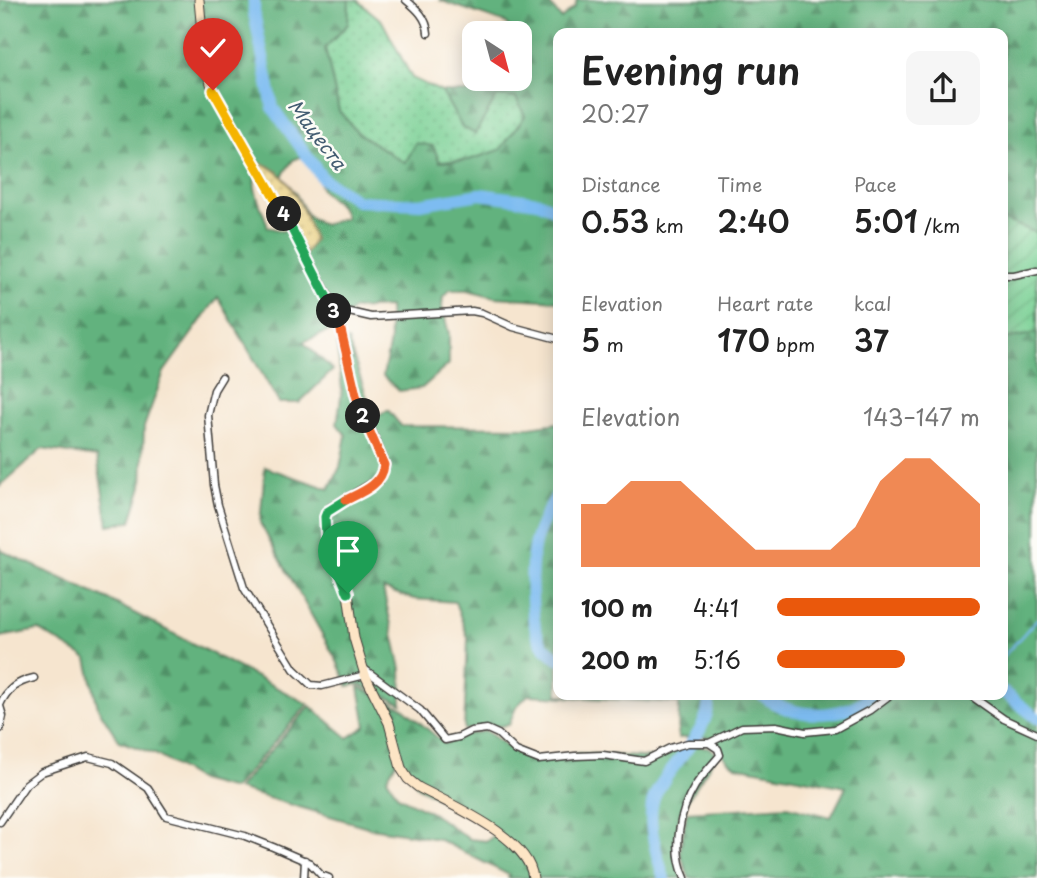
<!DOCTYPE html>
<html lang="en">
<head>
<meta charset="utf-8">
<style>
	:root { --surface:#fff; --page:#f6f6f6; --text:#222; --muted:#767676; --accent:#ea580c }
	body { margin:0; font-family:"Playpen Sans",sans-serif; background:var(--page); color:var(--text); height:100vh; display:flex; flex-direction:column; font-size:26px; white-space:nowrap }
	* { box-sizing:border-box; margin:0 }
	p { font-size:23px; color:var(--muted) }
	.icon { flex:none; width:38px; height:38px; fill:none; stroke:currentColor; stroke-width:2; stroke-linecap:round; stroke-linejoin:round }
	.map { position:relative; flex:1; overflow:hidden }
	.panel { position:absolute; left:553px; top:28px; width:455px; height:672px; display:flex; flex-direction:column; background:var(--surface); border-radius:14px; box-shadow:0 4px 18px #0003 }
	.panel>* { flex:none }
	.needle { width:46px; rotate:144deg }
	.controls { position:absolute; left:462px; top:21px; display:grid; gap:14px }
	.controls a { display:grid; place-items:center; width:70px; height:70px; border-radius:14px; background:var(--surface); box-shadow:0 4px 18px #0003; font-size:35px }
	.pin { position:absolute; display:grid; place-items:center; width:60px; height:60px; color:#fff; margin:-72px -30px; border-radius:50% 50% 50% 0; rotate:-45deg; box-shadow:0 0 7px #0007 }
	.pin .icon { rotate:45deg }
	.km { position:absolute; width:35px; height:35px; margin:-18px; border-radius:50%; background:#222; color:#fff; font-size:19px; line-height:35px; text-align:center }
	.round { display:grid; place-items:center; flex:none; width:74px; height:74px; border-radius:14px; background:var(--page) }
	.summary { display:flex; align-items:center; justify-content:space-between; height:119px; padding:0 28px }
	h1 { font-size:38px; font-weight:600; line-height:52px }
	.metrics { display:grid; grid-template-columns:repeat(3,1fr); gap:10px; height:119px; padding:7px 28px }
	.metrics div { display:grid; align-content:center }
	.metrics b { font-size:30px; font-weight:600 }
	.metrics small { font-size:19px; font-weight:400 }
	.metrics p { font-size:19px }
	.chart { height:196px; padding:14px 28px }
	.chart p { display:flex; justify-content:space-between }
	.chart svg { width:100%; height:126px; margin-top:7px; fill:var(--accent); opacity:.7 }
	ul { padding:0 28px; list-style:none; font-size:23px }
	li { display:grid; grid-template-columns:112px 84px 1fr; align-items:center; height:52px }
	li i { height:18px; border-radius:9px; background:var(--accent) }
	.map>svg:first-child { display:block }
	.grass { fill:url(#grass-dots); stroke:#4a7658; stroke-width:2 }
	.forest { fill:url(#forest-firs); stroke:#3f674d; stroke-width:2; fill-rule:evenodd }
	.sand { fill:url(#sand-dots); stroke:#857b5d; stroke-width:2 }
	.garden { fill:url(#garden-furrows); stroke:#4a7658; stroke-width:2 }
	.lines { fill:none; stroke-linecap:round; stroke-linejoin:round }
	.stream { stroke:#7dbcf1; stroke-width:2 }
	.river { stroke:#7dbcf1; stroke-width:12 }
	.street-casing { stroke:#3d3a37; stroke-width:9 }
	.secondary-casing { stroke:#3d3a37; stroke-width:11 }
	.street { stroke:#fff; stroke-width:6 }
	.secondary { stroke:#fde5c5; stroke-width:9 }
	.split-1-casing { stroke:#fff; stroke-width:14 }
	.split-2-casing { stroke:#fff; stroke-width:14 }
	.split-3-casing { stroke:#fff; stroke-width:14 }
	.split-4-casing { stroke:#fff; stroke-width:14 }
	.split-5-casing { stroke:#fff; stroke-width:14 }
	.split-6-casing { stroke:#fff; stroke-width:14 }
	.split-1 { stroke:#22a559; stroke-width:9 }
	.split-2 { stroke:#f0652b; stroke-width:9 }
	.split-3 { stroke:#f0652b; stroke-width:9 }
	.split-4 { stroke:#22a559; stroke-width:9 }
	.split-5 { stroke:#f5b400; stroke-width:9 }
	.split-6 { stroke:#f5b400; stroke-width:9 }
	.labels { text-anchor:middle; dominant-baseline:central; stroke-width:5; stroke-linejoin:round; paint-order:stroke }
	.water-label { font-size:19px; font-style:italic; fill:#435c71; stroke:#fdfcf7 }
</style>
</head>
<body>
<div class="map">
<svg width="1037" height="878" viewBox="0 0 1037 878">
	<defs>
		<pattern id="grass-dots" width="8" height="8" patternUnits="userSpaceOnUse" patternTransform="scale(1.75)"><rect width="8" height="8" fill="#79d094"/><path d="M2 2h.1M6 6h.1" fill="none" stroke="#68b27f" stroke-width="1.8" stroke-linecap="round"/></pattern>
		<pattern id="forest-firs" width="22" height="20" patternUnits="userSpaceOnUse" patternTransform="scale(1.75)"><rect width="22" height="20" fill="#62b27e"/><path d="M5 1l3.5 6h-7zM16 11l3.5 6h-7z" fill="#509066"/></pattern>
		<pattern id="sand-dots" width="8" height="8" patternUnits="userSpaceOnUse" patternTransform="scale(1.75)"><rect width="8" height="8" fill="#eeda9e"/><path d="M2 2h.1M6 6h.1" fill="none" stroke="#ccba88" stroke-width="1.8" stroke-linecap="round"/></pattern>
		<pattern id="garden-furrows" width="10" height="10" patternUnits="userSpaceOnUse" patternTransform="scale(1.75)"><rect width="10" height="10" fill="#79d094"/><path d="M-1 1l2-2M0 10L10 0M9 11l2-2" fill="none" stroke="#68b27f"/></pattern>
	</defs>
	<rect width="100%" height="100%" fill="#fdfcf7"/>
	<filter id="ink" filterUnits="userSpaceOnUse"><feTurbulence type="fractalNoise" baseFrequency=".0143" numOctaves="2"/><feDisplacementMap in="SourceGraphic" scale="14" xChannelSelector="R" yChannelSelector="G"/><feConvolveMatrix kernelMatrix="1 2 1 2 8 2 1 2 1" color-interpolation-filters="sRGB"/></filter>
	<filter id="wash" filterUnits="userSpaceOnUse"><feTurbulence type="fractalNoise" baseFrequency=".00686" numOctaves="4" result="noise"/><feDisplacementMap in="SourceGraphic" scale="28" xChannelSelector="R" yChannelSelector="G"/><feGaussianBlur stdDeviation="1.57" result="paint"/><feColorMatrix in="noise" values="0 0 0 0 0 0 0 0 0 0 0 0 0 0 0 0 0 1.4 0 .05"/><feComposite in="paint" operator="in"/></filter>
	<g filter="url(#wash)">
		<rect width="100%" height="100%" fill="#f6e5cf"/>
		<path class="grass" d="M349 0H357L382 21 412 78 442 92 462 127 486 113 497 96 517 98 525 116 500 150 469 160 405 163 358 133 339 111 325 48 348 24Z"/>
		<path class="forest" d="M0 0H349L348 24 325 48 339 111 358 133 405 163 416 143 433 146 440 162 469 160 500 150 525 116 516 98 497 96 475 134 462 127 442 92H477L500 79H520V52L522 46 520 42V33H513L506 23 439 0H547L561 19 575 7 577 0H1037V233L1003 220V33H558V301L495 297 467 290H450L443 297 442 307 449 334V364L422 388 399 391 383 376 390 341 389 307 353 309 337 328 303 342 333 370 299 403H279L218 297 164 372 144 427 142 486 131 521 108 525 97 457 42 449 0 486ZM302 156 319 181 322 191 341 207 346 218 323 225 307 215 296 194 282 176 293 160ZM257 170 289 228 282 231 268 227C263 209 249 188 257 170Z
			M1037 333V878H689L680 852 687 812 787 806 831 817 846 787 736 766 728 761 709 737 678 738 679 703 528 695 516 707 509 725 464 730 468 638 455 602 414 599 383 589 401 669 402 704 359 684 348 686 337 661 260 523 265 467 329 489 340 467 346 435 337 424 342 390 337 345 348 341 374 419 388 410 401 426 530 427 558 423V695H1003V339Z
			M0 547 2 551 113 602 308 704 233 789 199 780 155 754 119 741 98 708 87 659 39 630 0 637Z
			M359 687 403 708 445 744 463 735 486 731 518 754 535 759 580 753 655 758 686 745 708 747 717 754 680 812 673 851 684 878H508L509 875 438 839 371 828 237 789 310 706 348 738 366 726ZM398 759 418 787 498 832 487 841 469 839 432 813 398 796 387 778Z"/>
		<path class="sand" d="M255 163C288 164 306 214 314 240L305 254Z"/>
		<path class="garden" d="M1003 220 1037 233V333L1003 339Z"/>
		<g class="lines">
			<path class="stream" d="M1003 657 1037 619"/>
			<path class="river" d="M254 0V13L273 108 323 179 358 201 420 204 480 194 538 202 558 211
				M558 494C548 509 540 525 535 543 530 563 529 627 542 644 546 650 553 654 558 659
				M1003 692 1037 718
				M762 695C790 719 843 721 871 695
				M664 878C657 857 646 819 654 798 667 765 712 734 709 695"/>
		</g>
	</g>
	<g filter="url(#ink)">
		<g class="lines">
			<defs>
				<path id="street" d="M406 0C417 9 427 18 428 33
					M1003 275H1014L1037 270
					M332 308 371 317 472 311 482 313 513 327 558 339
					M222 377 214 390 208 415 214 485 218 505 244 588 294 669 311 685 322 686 365 675
					M363 668 420 710 445 740 459 737 471 731 487 729 498 734 516 751 539 760 575 756 603 755 644 761 670 748 688 743H709L742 727 776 726 805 732 835 729 870 710 890 695
					M970 695 1004 719 1037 734
					M0 705C7 689 17 682 34 678
					M0 706 3 716 0 729
					M0 822 26 784 42 772 88 757 112 763 148 788 166 816 245 836 273 847 310 863 321 875 329 878
					M304 878 305 860
					M685 878C672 850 679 812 695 786 702 775 712 765 720 755L718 749 709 743"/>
				<path id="secondary" d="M199 0 205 64 213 90 275 198 331 302 340 326 356 395 385 465 379 480 331 508 325 517V531L348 593 354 638 365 675 389 723 401 768 408 779 418 787C451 805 529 837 533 878"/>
			</defs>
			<use href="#street" class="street-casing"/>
			<use href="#secondary" class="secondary-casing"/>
			<use href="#street" class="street"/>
			<use href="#secondary" class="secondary"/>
		</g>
	</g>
	<g class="lines" filter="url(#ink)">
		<defs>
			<path id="split-1" d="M346 500 327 512 325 517 326 538 348 593"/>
			<path id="split-2" d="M346 500C362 492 382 485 384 465L363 416"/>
			<path id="split-3" d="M334 311 340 326 356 395 363 416"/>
			<path id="split-4" d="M284 214 334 311"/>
			<path id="split-5" d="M230 120 284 214"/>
			<path id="split-6" d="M213 90 230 120"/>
		</defs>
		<use href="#split-1" class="split-1-casing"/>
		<use href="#split-2" class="split-2-casing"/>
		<use href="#split-3" class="split-3-casing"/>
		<use href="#split-4" class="split-4-casing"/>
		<use href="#split-5" class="split-5-casing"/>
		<use href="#split-6" class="split-6-casing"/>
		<use href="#split-1" class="split-1"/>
		<use href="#split-2" class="split-2"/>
		<use href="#split-3" class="split-3"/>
		<use href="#split-4" class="split-4"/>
		<use href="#split-5" class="split-5"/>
		<use href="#split-6" class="split-6"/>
	</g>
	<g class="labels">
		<g class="water-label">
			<text transform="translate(318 134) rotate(53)">Мацеста</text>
		</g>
	</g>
</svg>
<div class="controls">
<a><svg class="needle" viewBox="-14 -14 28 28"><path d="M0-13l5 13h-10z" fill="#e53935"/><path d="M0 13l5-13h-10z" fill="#767676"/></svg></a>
</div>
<div class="pin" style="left:348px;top:593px;background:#1e9e55"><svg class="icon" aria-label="arrive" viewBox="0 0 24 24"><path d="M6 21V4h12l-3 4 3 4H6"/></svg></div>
<div class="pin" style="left:213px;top:90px;background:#d93025"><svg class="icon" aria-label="check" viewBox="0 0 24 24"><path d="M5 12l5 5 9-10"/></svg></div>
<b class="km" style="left:363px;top:416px">2</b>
<b class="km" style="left:334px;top:311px">3</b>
<b class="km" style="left:284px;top:214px">4</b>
<section class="panel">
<div class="summary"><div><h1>Evening run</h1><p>20:27</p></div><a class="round"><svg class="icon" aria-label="share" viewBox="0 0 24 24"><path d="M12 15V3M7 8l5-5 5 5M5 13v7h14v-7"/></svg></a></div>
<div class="metrics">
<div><p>Distance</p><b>0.53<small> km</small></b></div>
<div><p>Time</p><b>2:40</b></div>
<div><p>Pace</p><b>5:01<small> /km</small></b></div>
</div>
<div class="metrics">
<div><p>Elevation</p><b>5<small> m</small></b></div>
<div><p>Heart rate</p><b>170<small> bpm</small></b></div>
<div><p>kcal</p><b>37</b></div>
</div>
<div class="chart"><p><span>Elevation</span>143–147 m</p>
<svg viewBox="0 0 160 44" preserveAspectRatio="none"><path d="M0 44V22L10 22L20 14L30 14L40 14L50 22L60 30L70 38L80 38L90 38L100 38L110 30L120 14L130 6L140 6L150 14L160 22V44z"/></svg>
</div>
<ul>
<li><b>100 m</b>4:41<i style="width:100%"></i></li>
<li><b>200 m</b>5:16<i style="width:63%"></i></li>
</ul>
</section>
</div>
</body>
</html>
